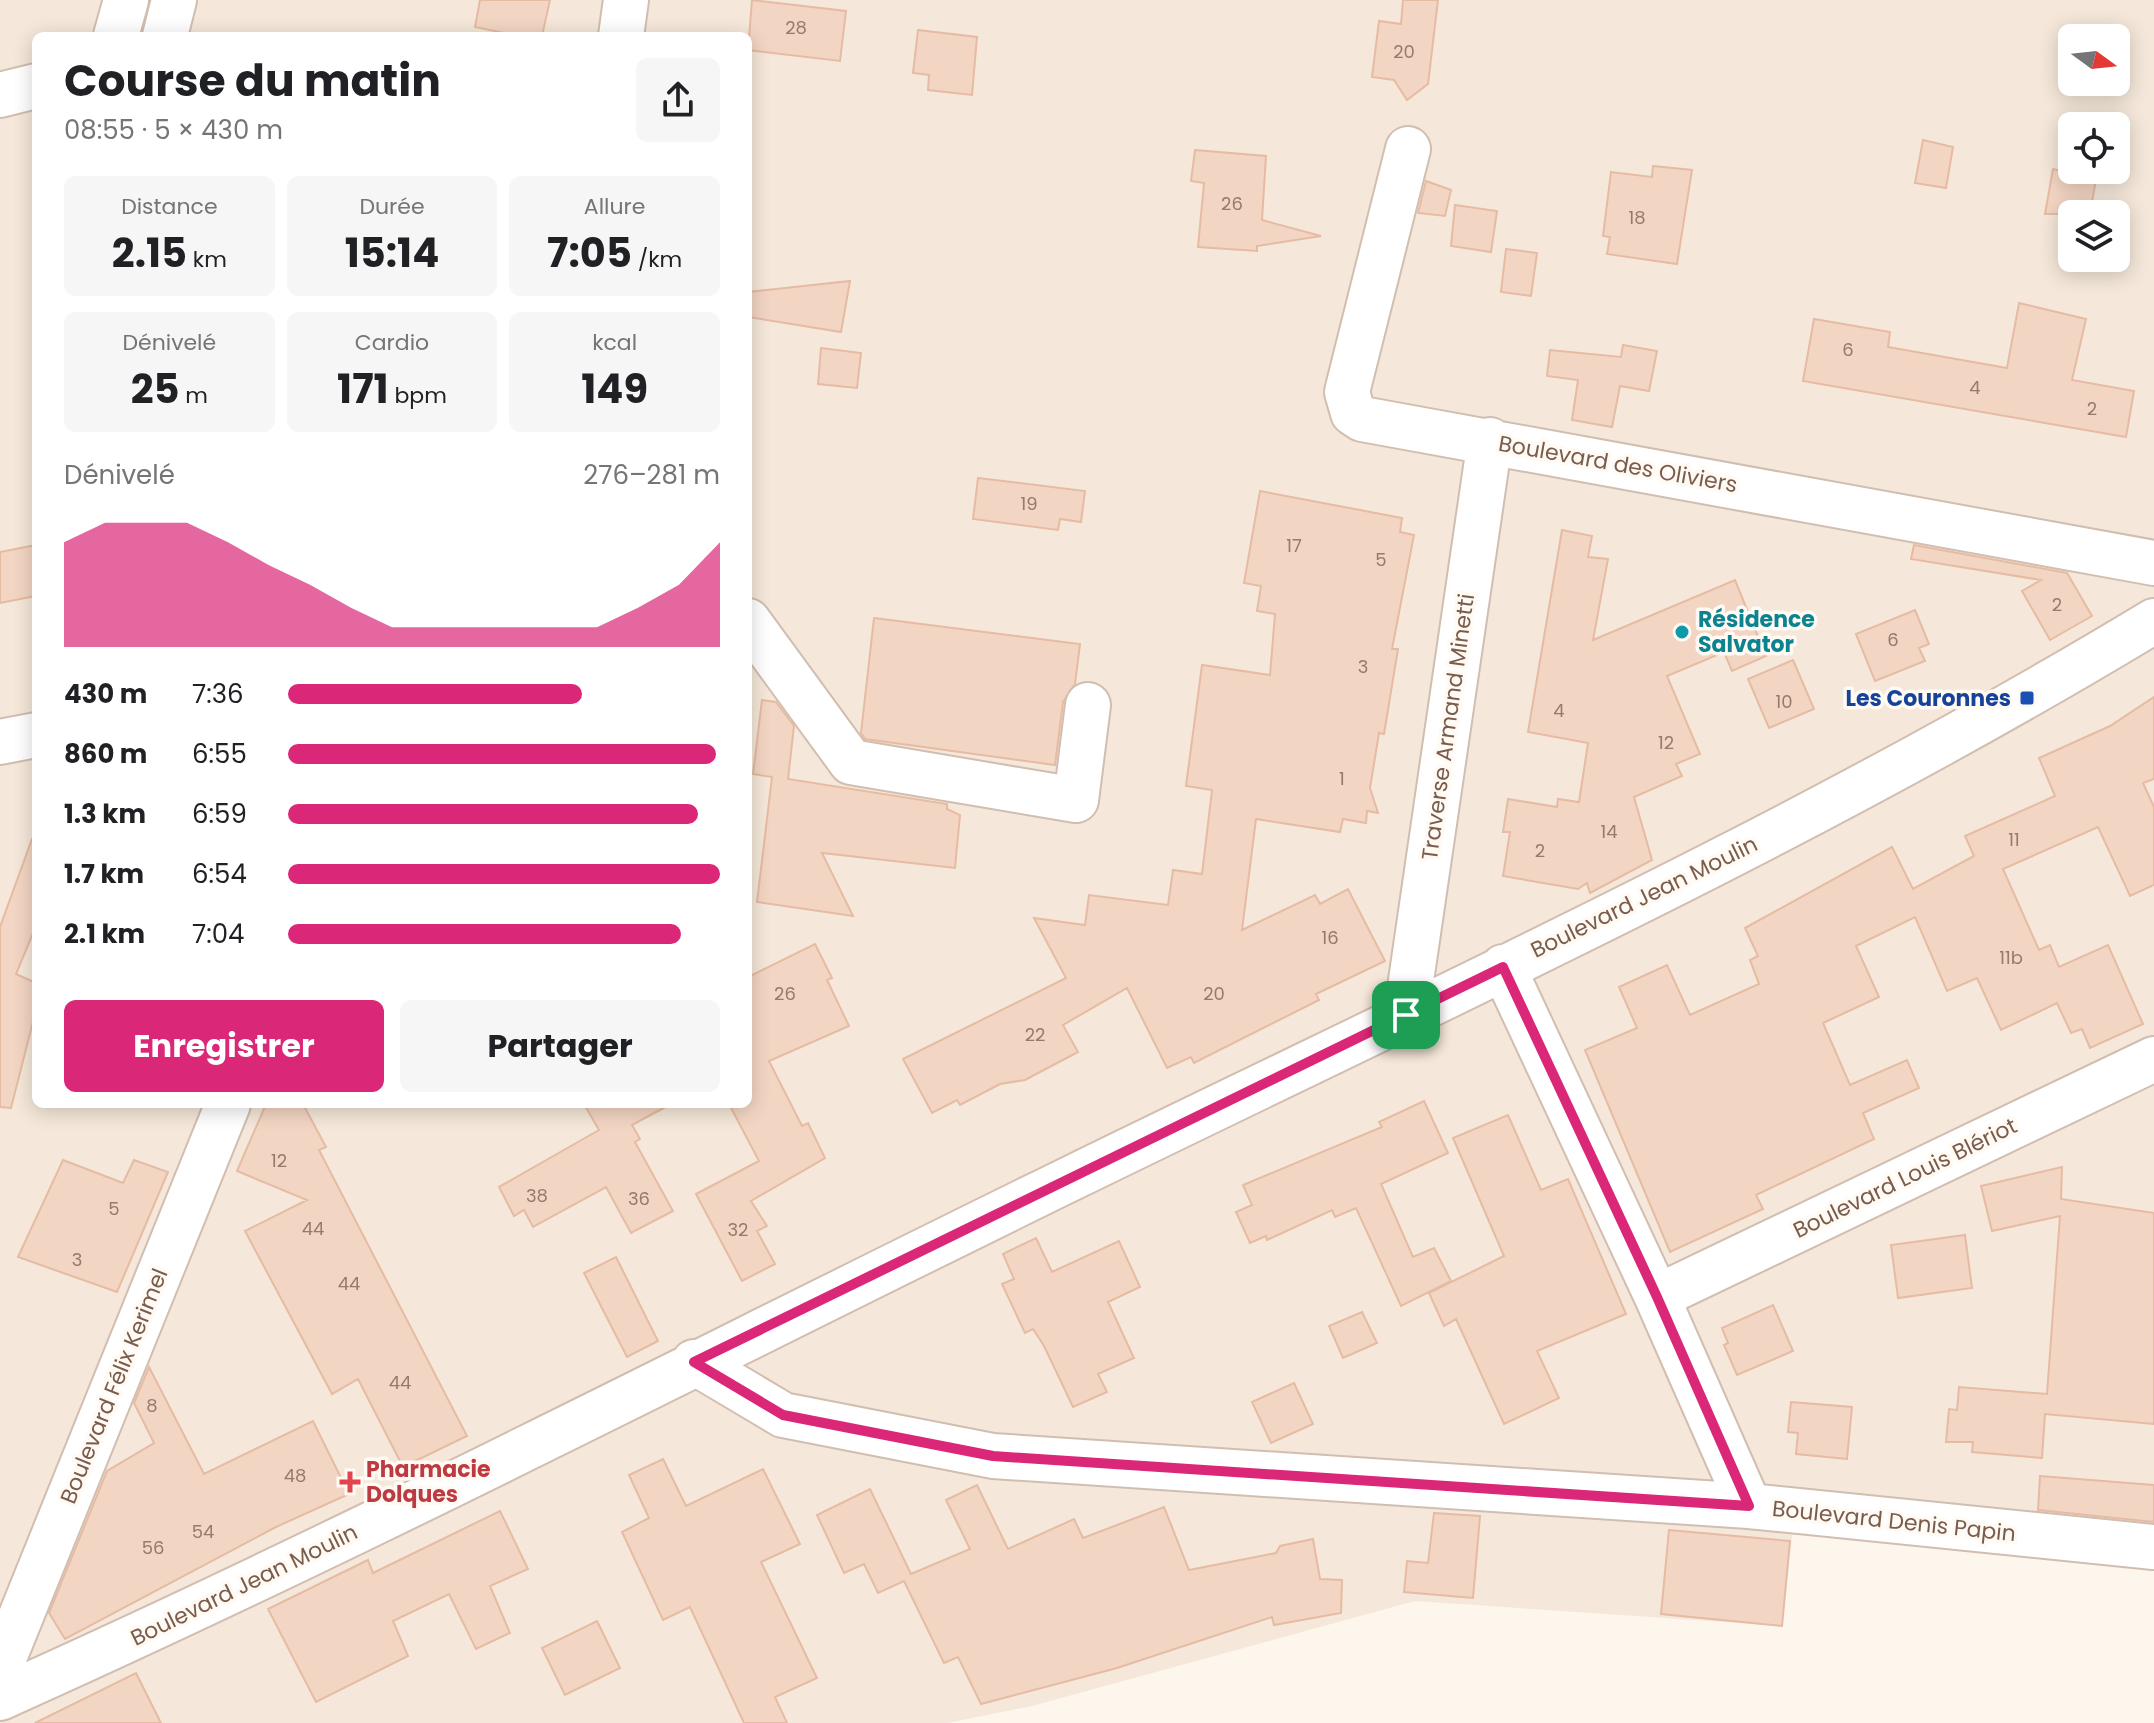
<!DOCTYPE html>
<html lang="fr">
<head>
<meta charset="utf-8">
<style>
	:root { --surface:#fff; --page:#f6f6f6; --text:#202124; --muted:#757577; --accent:#db2777 }
	body { margin:0; font-family:Poppins,sans-serif; background:var(--page); color:var(--text); height:100vh; display:flex; flex-direction:column; font-size:30px; white-space:nowrap }
	* { box-sizing:border-box; margin:0 }
	p { font-size:26px; color:var(--muted) }
	.icon { flex:none; width:44px; height:44px; fill:none; stroke:currentColor; stroke-width:2; stroke-linecap:round; stroke-linejoin:round }
	.map { position:relative; flex:1; overflow:hidden }
	.side { position:absolute; left:32px; top:32px; width:720px; height:1076px; display:flex; flex-direction:column; background:var(--surface); border-radius:12px; box-shadow:0 4px 20px #0003 }
	.side>* { flex:none }
	.needle { width:52px; rotate:105deg }
	.tools { position:absolute; left:2058px; top:24px; display:grid; gap:16px }
	.tools a { display:grid; place-items:center; width:72px; height:72px; border-radius:12px; background:var(--surface); box-shadow:0 4px 20px #0003; font-size:40px }
	.pin { position:absolute; display:grid; place-items:center; width:68px; height:68px; color:#fff; margin:-34px; border-radius:16px; box-shadow:0 4px 12px #0006 }
	.round { display:grid; place-items:center; flex:none; width:84px; height:84px; border-radius:12px; background:var(--page) }
	.summary { display:flex; align-items:center; justify-content:space-between; height:136px; padding:0 32px }
	h1 { font-size:44px; font-weight:700; line-height:60px }
	.stats { display:grid; grid-template-columns:repeat(3,1fr); gap:12px; height:136px; padding:8px 32px }
	.stats div { display:grid; align-content:center; border-radius:12px; background:var(--page); text-align:center }
	.stats b { font-size:40px; font-weight:700 }
	.stats small { font-size:22px; font-weight:400 }
	.stats p { font-size:22px }
	.chart { height:224px; padding:16px 32px }
	.chart p { display:flex; justify-content:space-between }
	.chart svg { width:100%; height:144px; margin-top:8px; fill:var(--accent); opacity:.7 }
	.primary-button { display:flex; gap:16px; margin-top:auto; padding:16px 32px }
	.primary-button a { flex:1; height:92px; border-radius:12px; background:var(--accent); color:#fff; font-size:32px; font-weight:700; line-height:92px; text-align:center }
	.primary-button a+a { background:var(--page); color:var(--text) }
	ul { padding:0 32px; list-style:none; font-size:26px }
	li { display:grid; grid-template-columns:128px 96px 1fr; align-items:center; height:60px }
	li i { height:20px; border-radius:10px; background:var(--accent) }
	.map>svg:first-child { display:block }
	.residential { fill:#f5e8da; fill-rule:evenodd }
	.building { fill:#f3d5c3; stroke:#e6bba3; stroke-width:2 }
	.lines { fill:none; stroke-linecap:round; stroke-linejoin:round }
	.minor-casing { stroke:#d1beb0; stroke-width:48 }
	.minor { stroke:#fff; stroke-width:44 }
	.route-casing { stroke:#fff; stroke-width:16 }
	.route { stroke:#db2777; stroke-width:10 }
	.culture-dot { fill:#0f9aa8; stroke:#fffaf3; stroke-width:3 }
	.transit-dot { fill:#1a4fb4; stroke:#fffaf3; stroke-width:3 }
	.health-dot { fill:#e0444e; stroke:#fffaf3; stroke-width:3 }
	.labels { text-anchor:middle; dominant-baseline:central; stroke-width:7; stroke-linejoin:round; paint-order:stroke }
	.number-label { font-size:18px; fill:#987a6a }
	.street-label { font-size:22px; fill:#7a5c4d; stroke:#fffaf3 }
	.culture-label { font-size:22px; font-weight:bold; fill:#0d838f; stroke:#fffaf3; text-anchor:start }
	.transit-label { font-size:22px; font-weight:bold; fill:#164399; stroke:#fffaf3; text-anchor:end }
	.health-label { font-size:22px; font-weight:bold; fill:#be3a42; stroke:#fffaf3; text-anchor:start }
</style>
</head>
<body>
<div class="map">
<svg width="2154" height="1723" viewBox="0 0 2154 1723">
	<rect width="100%" height="100%" fill="#fdf6ec"/>
	<path class="residential" d="M0 0H2154V1547L1795 1511 1782 1626 1415 1601 1032 1706 948 1723H0ZM36 36H748V1104H36ZM2072 38H2116V82H2072ZM2072 126H2116V170H2072ZM2072 214H2116V258H2072Z"/>
	<path class="building" d="M480 0H550L542 36H519L475 27Z
		M752 0 846 11 840 61 748 50Z
		M1403 0H1438L1428 84 1407 100 1394 80 1372 77 1379 21 1401 24Z
		M918 30 977 37 972 95 928 90 929 75 913 73Z
		M1923 140 1953 147 1946 188 1915 183Z
		M1195 150 1266 156 1262 220 1321 236 1257 246V251L1198 247 1204 183 1191 181Z
		M1653 166 1692 170 1677 264 1607 254 1610 237 1603 236 1611 172 1652 177Z
		M2053 169 2096 179 2090 214H2045Z
		M1426 181 1451 190 1445 216 1418 213Z
		M1455 205 1497 211 1491 252 1451 246Z
		M1506 249 1537 253 1531 296 1501 292Z
		M850 281 841 332 748 317V292Z
		M2019 303 2086 319 2072 380 2134 391 2126 437 1803 381 1814 319 1890 332 1888 347 2007 368Z
		M1623 345 1657 351 1649 391 1620 386 1612 427 1572 420 1578 380 1547 376 1550 350 1621 357Z
		M821 348 861 353 857 388 818 384Z
		M978 478 1085 491 1081 522 1060 519 1058 530 973 519Z
		M1260 491 1402 518 1400 532 1414 535 1392 649H1398L1384 734 1379 733 1370 788 1378 813 1367 811 1366 823 1343 819 1340 832 1256 819 1242 930 1315 895 1320 904 1348 889 1385 961 1316 994 1319 1000 1194 1063 1191 1057 1167 1068 1127 988 1063 1025 1078 1052 1025 1080 1000 1084 960 1105 957 1100 932 1113 903 1059 1066 978 1034 918 1085 925 1089 895 1168 905 1173 870 1202 874 1212 790 1186 786 1202 665 1270 675 1275 614 1257 611 1261 586 1244 583Z
		M1562 530 1592 536 1588 557 1608 559 1593 640 1735 580 1766 656 1732 671 1724 652 1667 676 1700 754 1676 764 1682 776 1634 797 1652 860 1590 893 1587 883 1578 889 1503 876 1510 832H1503L1508 799 1557 807 1558 799 1579 802 1588 743 1528 732Z
		M36 545V596L0 603V552Z
		M1914 545 2067 573 2092 616 2050 640 2022 591 2041 580 1911 559Z
		M1915 610 1929 644 1919 648 1925 661 1875 681 1856 634Z
		M874 618 1080 644 1075 684 1063 702 1055 765 865 739 861 733Z
		M1793 660 1814 709 1769 728 1748 679Z
		M2154 697V779L2143 783 2154 807V885L2130 896 2098 827 2003 869 2039 950 2050 945 2059 967 2108 945 2143 1024 2090 1048 2082 1029 2071 1033 2057 1003 2001 1030 1977 978 1947 991 1915 917 1856 946 1879 997 1823 1023 1850 1085 1907 1060 1919 1088 1863 1113 1874 1139 1756 1195 1763 1209 1670 1252 1585 1050 1637 1028 1619 987 1667 965 1690 1015 1759 984 1750 960 1758 956 1745 928 1892 847 1913 889 1974 856 1965 836 2055 796 2039 758 2110 726Z
		M762 700 776 702 794 726 788 779 947 804V809L960 815 955 868 822 853 853 916 757 902 772 777 753 774Z
		M32 839 36 840V926L16 974 36 983V1010L11 1108 0 1107V927Z
		M815 944 832 978 827 980 849 1026 769 1061 802 1126 808 1123 825 1158 751 1201 767 1226 757 1231 775 1264 742 1281 696 1194 759 1161 729 1104H748V977Z
		M1424 1101 1448 1153 1381 1184 1413 1257 1434 1248 1451 1281 1401 1306 1356 1208 1335 1217 1332 1210 1267 1240 1266 1236 1250 1243 1236 1212 1252 1205 1243 1185 1382 1127 1379 1122Z
		M266 1104H303L326 1147 319 1150 467 1436 403 1467 358 1379 332 1394 245 1231 307 1200 237 1171Z
		M584 1104H671L632 1125 640 1139 635 1142 673 1211 631 1233 606 1187 533 1227 524 1210 514 1216 499 1187 599 1130Z
		M1508 1115 1541 1190 1568 1179 1626 1314 1537 1351 1559 1398 1504 1424 1456 1319 1444 1326 1429 1293 1504 1256 1453 1138Z
		M63 1160 123 1183 134 1160 168 1172 117 1292 18 1257Z
		M2062 1167 2061 1199 2154 1213V1424L2045 1414 2042 1458 1972 1452 1973 1442H1946L1949 1409 1957 1410 1959 1387 2047 1394 2060 1216 1992 1231 1981 1186Z
		M1965 1235 1972 1288 1898 1298 1891 1245Z
		M1036 1238 1052 1272 1119 1241 1140 1287 1108 1302 1134 1358 1098 1374 1107 1392 1073 1407 1044 1346 1033 1329 1025 1333 1002 1284 1014 1279 1003 1254Z
		M616 1257 658 1341 627 1357 584 1273Z
		M1773 1305 1793 1351 1737 1375 1724 1345 1728 1343 1722 1328Z
		M1362 1312 1377 1343 1343 1358 1329 1326Z
		M149 1367 204 1474 313 1421 349 1494 276 1527 65 1639 49 1613 107 1471 154 1443 134 1403Z
		M1294 1383 1313 1424 1271 1443 1252 1402Z
		M1791 1402 1852 1407 1847 1459 1796 1454 1798 1433 1788 1432Z
		M663 1459 686 1506 763 1469 800 1544 761 1562 817 1678 775 1697 787 1723H744L690 1607 663 1620 622 1532 649 1518 629 1475Z
		M2040 1476 2154 1485V1522L2038 1510Z
		M977 1485 1008 1549 1074 1519 1083 1538 1164 1507 1189 1570 1276 1553 1280 1546 1313 1539 1320 1579 1342 1580 1341 1613 1274 1625 1272 1617 1117 1668 981 1704 958 1657 944 1663 904 1581 878 1593 864 1564 844 1573 817 1515 870 1489 911 1574 970 1549 946 1500Z
		M500 1511 528 1569 490 1586 510 1633 476 1649 449 1594 393 1621 408 1656 316 1702 268 1609 368 1560 373 1573Z
		M1434 1513 1480 1516 1473 1598 1404 1592 1407 1561 1428 1563Z
		M1669 1530 1790 1541 1782 1626 1661 1614Z
		M597 1621 620 1668 565 1695 542 1648Z
		M136 1673 161 1723H35Z"/>
	<g class="lines">
		<defs>
			<path id="minor" d="M116 36 126 0
				M165 36 174 0
				M621 36 626 0
				M0 95 36 86
				M1408 149 1347 392 1353 413 1362 419 2154 563
				M748 621 851 762 1076 800 1088 705
				M0 742 36 735
				M1503 967 1657 1297 1749 1506
				M1406 1015 1490 440
				M1657 1297 2154 1059
				M694 1362 783 1415 993 1456 1749 1506 2154 1547
				M0 1668 228 1104
				M0 1698C364 1535 719 1350 1078 1175 1440 998 1809 830 2154 621"/>
		</defs>
		<use href="#minor" class="minor-casing"/>
		<use href="#minor" class="minor"/>
	</g>
	<g class="lines">
		<defs>
			<path id="route" d="M1503 967 1657 1297 1749 1506 993 1456 783 1415 694 1362Z"/>
		</defs>
		<use href="#route" class="route-casing"/>
		<use href="#route" class="route"/>
	</g>
	<circle class="culture-dot" cx="1682" cy="632" r="8"/>
	<rect class="transit-dot" x="2019" y="690" width="16" height="16" rx="4"/>
	<path class="health-dot" d="M346 1470h8v8h8v8h-8v8h-8v-8h-8v-8h8z"/>
	<g class="labels">
		<g class="number-label">
			<text x="796" y="27">28</text>
			<text x="1404" y="51">20</text>
			<text x="1232" y="203">26</text>
			<text x="1637" y="217">18</text>
			<text x="1848" y="349">6</text>
			<text x="1975" y="387">4</text>
			<text x="2092" y="408">2</text>
			<text x="1029" y="503">19</text>
			<text x="1294" y="545">17</text>
			<text x="1381" y="559">5</text>
			<text x="2057" y="604">2</text>
			<text x="1893" y="639">6</text>
			<text x="1363" y="666">3</text>
			<text x="1784" y="701">10</text>
			<text x="1559" y="710">4</text>
			<text x="1666" y="742">12</text>
			<text x="1342" y="778">1</text>
			<text x="1609" y="831">14</text>
			<text x="2014" y="839">11</text>
			<text x="1540" y="850">2</text>
			<text x="1330" y="937">16</text>
			<text x="2011" y="957">11b</text>
			<text x="785" y="993">26</text>
			<text x="1214" y="993">20</text>
			<text x="1035" y="1034">22</text>
			<text x="279" y="1160">12</text>
			<text x="537" y="1195">38</text>
			<text x="639" y="1198">36</text>
			<text x="114" y="1208">5</text>
			<text x="313" y="1228">44</text>
			<text x="738" y="1229">32</text>
			<text x="77" y="1259">3</text>
			<text x="349" y="1283">44</text>
			<text x="400" y="1382">44</text>
			<text x="152" y="1405">8</text>
			<text x="295" y="1475">48</text>
			<text x="203" y="1531">54</text>
			<text x="153" y="1547">56</text>
		</g>
		<g class="street-label">
			<text transform="translate(1618 464) rotate(10)">Boulevard des Oliviers</text>
			<text transform="translate(1448 727) rotate(-82)">Traverse Armand Minetti</text>
			<text transform="translate(1644 897) rotate(-26)">Boulevard Jean Moulin</text>
			<text transform="translate(1905 1178) rotate(-26)">Boulevard Louis Blériot</text>
			<text transform="translate(114 1386) rotate(-68)">Boulevard Félix Kerimel</text>
			<text transform="translate(1894 1521) rotate(6)">Boulevard Denis Papin</text>
			<text transform="translate(244 1585) rotate(-26)">Boulevard Jean Moulin</text>
		</g>
		<g class="culture-label">
			<text x="1698" y="619">Résidence<tspan x="1698" dy="25">Salvator</tspan></text>
		</g>
		<g class="transit-label">
			<text x="2011" y="698">Les Couronnes</text>
		</g>
		<g class="health-label">
			<text x="366" y="1469">Pharmacie<tspan x="366" dy="25">Dolques</tspan></text>
		</g>
	</g>
</svg>
<div class="tools">
<a><svg class="needle" viewBox="-14 -14 28 28"><path d="M0-13l5 13h-10z" fill="#e53935"/><path d="M0 13l5-13h-10z" fill="#757577"/></svg></a>
<a><svg class="icon" aria-label="locate" viewBox="0 0 24 24"><circle cx="12" cy="12" r="6"/><path d="M12 2v4M12 18v4M2 12h4M18 12h4"/></svg></a>
<a><svg class="icon" aria-label="layers" viewBox="0 0 24 24"><path d="M12 4l9 5-9 5-9-5zM3 14l9 5 9-5"/></svg></a>
</div>
<div class="pin" style="left:1406px;top:1015px;background:#1e9e55"><svg class="icon" aria-label="arrive" viewBox="0 0 24 24"><path d="M6 21V4h12l-3 4 3 4H6"/></svg></div>
<section class="side">
<div class="summary"><div><h1>Course du matin</h1><p>08:55 · 5 × 430 m</p></div><a class="round"><svg class="icon" aria-label="share" viewBox="0 0 24 24"><path d="M12 15V3M7 8l5-5 5 5M5 13v7h14v-7"/></svg></a></div>
<div class="stats">
<div><p>Distance</p><b>2.15<small> km</small></b></div>
<div><p>Durée</p><b>15:14</b></div>
<div><p>Allure</p><b>7:05<small> /km</small></b></div>
</div>
<div class="stats">
<div><p>Dénivelé</p><b>25<small> m</small></b></div>
<div><p>Cardio</p><b>171<small> bpm</small></b></div>
<div><p>kcal</p><b>149</b></div>
</div>
<div class="chart"><p><span>Dénivelé</span>276–281 m</p>
<svg viewBox="0 0 160 44" preserveAspectRatio="none"><path d="M0 44V12L10 6L20 6L30 6L40 12L50 19L60 25L70 32L80 38L90 38L100 38L110 38L120 38L130 38L140 32L150 25L160 12V44z"/></svg>
</div>
<ul>
<li><b>430 m</b>7:36<i style="width:68%"></i></li>
<li><b>860 m</b>6:55<i style="width:99%"></i></li>
<li><b>1.3 km</b>6:59<i style="width:95%"></i></li>
<li><b>1.7 km</b>6:54<i style="width:100%"></i></li>
<li><b>2.1 km</b>7:04<i style="width:91%"></i></li>
</ul>
<div class="primary-button"><a>Enregistrer</a><a>Partager</a></div>
</section>
</div>
</body>
</html>
